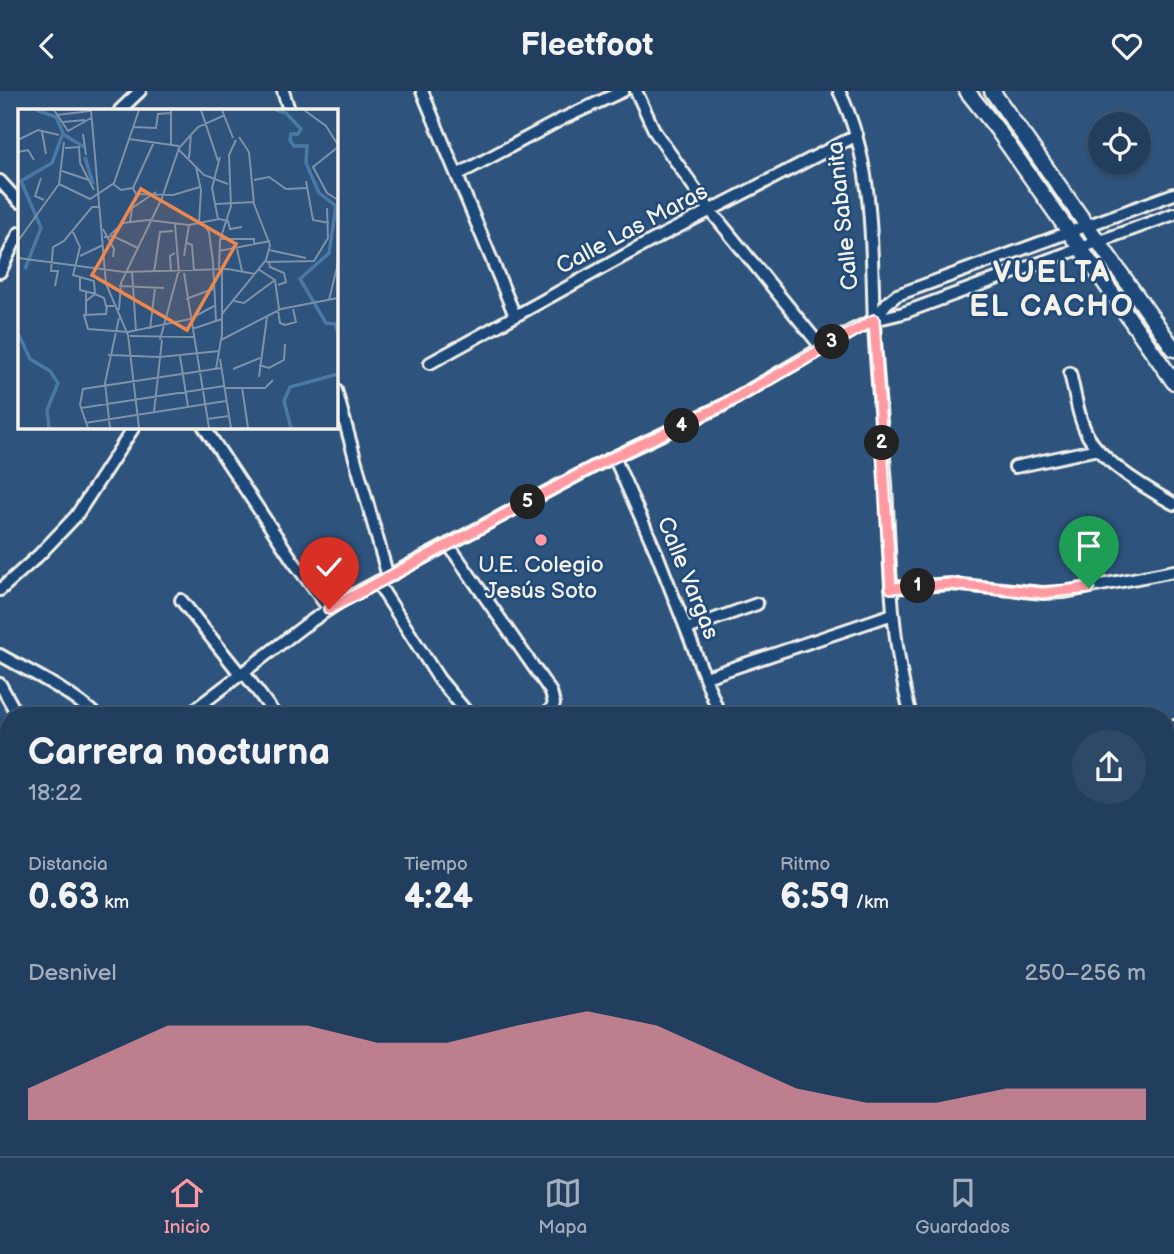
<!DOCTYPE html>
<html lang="es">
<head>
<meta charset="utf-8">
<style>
	:root { --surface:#223e5e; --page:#2e4967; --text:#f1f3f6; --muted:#a2aebc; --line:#3f5773; --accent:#ff9aa2 }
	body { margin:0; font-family:"Balsamiq Sans",sans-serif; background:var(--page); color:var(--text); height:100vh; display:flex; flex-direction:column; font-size:26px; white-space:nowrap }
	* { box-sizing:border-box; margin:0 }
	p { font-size:23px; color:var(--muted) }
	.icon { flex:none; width:38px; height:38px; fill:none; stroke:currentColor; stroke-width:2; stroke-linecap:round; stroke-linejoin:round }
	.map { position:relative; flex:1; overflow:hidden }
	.drawer { position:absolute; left:0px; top:616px; width:1174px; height:450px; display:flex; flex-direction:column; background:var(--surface); border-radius:28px 28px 0 0; box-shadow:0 2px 5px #0004,0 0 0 2px var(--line) }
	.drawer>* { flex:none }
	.buttons { position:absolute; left:1088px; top:21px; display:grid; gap:14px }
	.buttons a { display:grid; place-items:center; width:63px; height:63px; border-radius:50%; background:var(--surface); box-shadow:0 2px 5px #0004,0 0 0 2px var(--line); font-size:35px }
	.pin { position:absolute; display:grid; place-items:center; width:60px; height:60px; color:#fff; margin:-72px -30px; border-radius:50% 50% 50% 0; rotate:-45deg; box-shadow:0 0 7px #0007 }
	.pin .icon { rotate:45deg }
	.km { position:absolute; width:35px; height:35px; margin:-18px; border-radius:50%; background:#222; color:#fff; font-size:19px; line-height:35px; text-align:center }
	.round { display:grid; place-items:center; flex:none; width:74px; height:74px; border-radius:37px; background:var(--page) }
	.headline { display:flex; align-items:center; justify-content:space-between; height:119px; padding:0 28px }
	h1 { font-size:38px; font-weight:700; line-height:52px }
	.metrics { display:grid; grid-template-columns:repeat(3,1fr); gap:10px; height:119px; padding:7px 28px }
	.metrics div { display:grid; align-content:center }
	.metrics b { font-size:35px; font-weight:700 }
	.metrics small { font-size:19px; font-weight:400 }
	.metrics p { font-size:19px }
	.chart { height:196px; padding:14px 28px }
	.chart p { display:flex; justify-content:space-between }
	.chart svg { width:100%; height:126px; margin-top:7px; fill:var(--accent); opacity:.7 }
	header { display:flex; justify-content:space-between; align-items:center; height:91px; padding:0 28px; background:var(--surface); font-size:32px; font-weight:700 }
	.dock { display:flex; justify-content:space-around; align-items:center; height:98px; border-top:2px solid var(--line); background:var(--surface); font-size:19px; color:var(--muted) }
	.dock a { display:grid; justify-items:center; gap:4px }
	.dock .current { color:var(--accent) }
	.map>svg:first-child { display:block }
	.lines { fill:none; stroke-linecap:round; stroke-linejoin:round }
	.minor-casing { stroke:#f4f1e8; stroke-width:16 }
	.major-casing { stroke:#f4f1e8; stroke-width:19 }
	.minor { stroke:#1f4a7a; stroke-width:10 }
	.major { stroke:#1f4a7a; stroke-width:14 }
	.route-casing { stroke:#fff; stroke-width:14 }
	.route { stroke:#ff9aa2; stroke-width:9 }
	.poi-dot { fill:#ff9aa2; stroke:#1f4a7a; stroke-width:2.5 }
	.labels { text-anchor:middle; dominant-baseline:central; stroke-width:5; stroke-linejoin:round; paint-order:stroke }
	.street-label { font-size:23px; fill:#f4f1e8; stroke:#1f4a7a }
	.poi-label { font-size:23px; fill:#f4f1e8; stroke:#1f4a7a }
	.district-label { font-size:30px; font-weight:bold; letter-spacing:2px; fill:#f4f1e8; stroke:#1f4a7a }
	.inset-river { fill:none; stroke:#4a79a6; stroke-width:3.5 }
	.inset-road { fill:none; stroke:#7d92a8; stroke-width:2 }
	.view { fill:#ec874e; fill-opacity:0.15; stroke:#ec874e; stroke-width:3.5 }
	.inset-edge { fill:none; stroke:#f4f1e8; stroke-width:3.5 }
</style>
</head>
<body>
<header><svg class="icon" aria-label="back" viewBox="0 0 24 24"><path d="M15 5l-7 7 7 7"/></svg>Fleetfoot<svg class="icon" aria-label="heart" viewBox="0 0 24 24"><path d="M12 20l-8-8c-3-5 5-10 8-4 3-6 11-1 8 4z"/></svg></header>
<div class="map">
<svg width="1174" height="1065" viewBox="0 0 1174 1065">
	<rect width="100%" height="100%" fill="#2e537d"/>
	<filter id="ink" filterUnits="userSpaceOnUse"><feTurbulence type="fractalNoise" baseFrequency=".0143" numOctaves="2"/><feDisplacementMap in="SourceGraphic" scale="14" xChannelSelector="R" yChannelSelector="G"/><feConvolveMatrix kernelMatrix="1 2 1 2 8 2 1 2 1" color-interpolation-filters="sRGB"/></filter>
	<g filter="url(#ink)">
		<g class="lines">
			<defs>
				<path id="minor" d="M283 0 289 19
					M422 0 515 225
					M636 0 655 41 710 119 822 257
					M839 0C875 72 871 156 874 234 877 287 882 340 886 393 890 471 890 549 911 625
					M120 19 140 0
					M457 84 562 28 623 0
					M0 90 19 111
					M0 181 19 142
					M874 229 887 212 897 204 1174 103
					M430 272 651 150 857 44
					M1070 282C1075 302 1078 327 1088 345 1103 372 1147 398 1174 413
					M336 299 388 486
					M204 336 293 470 329 518
					M614 366 657 463 720 625
					M1015 376 1098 358
					M448 453 551 601 554 613 546 625
					M377 491 439 588 470 625
					M891 497 951 493 1043 502 1065 501 1174 480
					M0 499 39 464 76 425 134 336
					M181 509 241 584
					M687 538 757 513
					M0 564C34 583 68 599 97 625
					M244 582 276 625
					M706 586 893 523
					M0 593 18 625
					M186 625 304 535 338 512 597 374 722 315 853 239 874 229 903 222 1174 123
					M1166 648 1174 635
					M0 755 9 749
					M0 985 9 978
					M1166 1015 1174 1009
					M177 1057 178 1065
					M370 1057 389 1065
					M104 1065 117 1057
					M450 1065 459 1057
					M938 1065V1057
					M1038 1065 1041 1057
					M1110 1065 1119 1057"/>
				<path id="major" d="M967 0 997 38 1174 291
					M992 0 1174 258"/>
			</defs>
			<use href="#minor" class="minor-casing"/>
			<use href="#major" class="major-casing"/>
			<use href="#minor" class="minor"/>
			<use href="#major" class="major"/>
		</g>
	</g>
	<g class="lines" filter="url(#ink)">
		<defs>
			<path id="route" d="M329 518 597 374 722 315 874 229 891 497 951 493 1043 502 1089 497"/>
		</defs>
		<use href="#route" class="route-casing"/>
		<use href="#route" class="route"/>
	</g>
	<circle class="poi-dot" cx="541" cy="449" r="7"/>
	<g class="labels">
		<g class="street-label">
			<text transform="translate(843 125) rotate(-96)">Calle Sabanita</text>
			<text transform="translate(632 138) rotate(-28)">Calle Las Maras</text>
			<text transform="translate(688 487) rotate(68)">Calle Vargas</text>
		</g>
		<g class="poi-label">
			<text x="541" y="474">U.E. Colegio<tspan x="541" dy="26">Jesús Soto</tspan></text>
		</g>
		<g class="district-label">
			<text x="1052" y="182">VUELTA<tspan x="1052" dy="34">EL CACHO</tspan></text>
		</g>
	</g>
	<g transform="translate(18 18)">
		<rect width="320" height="320" fill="#2e537d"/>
		<path class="inset-river" d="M258 1 268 4 283 20 280 25H273L272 31 276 37H289L288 54 301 84 318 97 311 144 282 170 308 214 317 215 320 224M45 25 66 38M67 48 75 75M7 160 23 119 3 72 34 54 45 24 38 8 18 1M0 224 12 250 32 262 40 274 29 301 31 319M273 319 266 292 272 278 320 265"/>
		<path class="inset-road" d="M36 1 50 22 73 9M73 1 88 175 110 226 121 319M153 1V35M183 1 200 52M204 1 215 29M286 1 308 17 320 36M39 6 72 2M45 13 67 11M115 18 138 19 140 5 153 4M24 23 28 45M65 25 68 46M111 30 161 37M0 31 20 21 41 26M320 38 295 58 309 84 320 91M47 39 61 38 62 54 76 81M160 40 186 66 210 75M0 43 10 41 16 51M171 49 173 25M178 58 183 81 181 114M44 62 71 71M23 69 17 87 26 91M236 71 251 68 268 80 289 79M288 72 295 111 311 114M41 75 72 90 96 74 121 1M41 75 46 33M95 75 103 81 115 79M115 79 118 85 155 86 182 78M115 79 136 33M198 95 236 93M200 110 194 79 202 48M112 113 114 99 138 83M184 113 191 123 195 153 198 212M157 115 161 164M85 120 96 140 95 148M55 123 62 138 55 166 76 172 77 185 68 192M92 126 105 114 130 111 171 116 201 110 210 112 212 120 224 118M86 128 95 127 120 139M202 130H236V136M0 132 41 75M169 134 174 136 176 162M219 140 224 162M251 141 288 149M201 142 252 132M62 147 85 136M166 147 171 116M0 149 106 163 210 160 237 165M248 153 296 152 310 129 309 99M251 153 252 158 266 164 268 173 260 176M201 160 202 131 213 97 211 46 218 31M240 160 257 171 261 200M114 162 118 222M136 163 142 123 155 122M153 163 152 147 157 144M166 164 191 319M62 169V181L78 185M37 177 40 162H33L35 138 46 132 74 98H81M101 177 146 179M68 183V206M77 185 86 189 88 197H96M168 190 195 180M311 191 320 154M216 192 226 194 257 171M89 197 88 205 66 206 70 220 110 223 172 210M101 201 103 174 144 89 161 39 180 18 207 6M260 201 262 214 267 216 278 213 275 200M204 205 248 151 252 136 236 95 231 43 221 28M172 210 196 197M132 220 137 179M174 220 204 210M112 227 176 228M142 231 160 164M203 231 263 200 320 189M90 246 142 248 201 242M162 247 170 298M202 250 213 319M241 256 251 259 266 251 267 235M198 260 204 225V160M215 260 242 249M241 268 249 208M224 278 230 319M206 279H247L255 271M63 299 206 277M136 303 144 231M189 310 211 307M67 314 208 292M70 319 62 296 65 280 203 259M92 319 87 274 101 209"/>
		<path class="view" d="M123 80 218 135 169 221 74 166Z"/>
		<rect width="320" height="320" class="inset-edge"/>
	</g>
</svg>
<div class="buttons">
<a><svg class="icon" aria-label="locate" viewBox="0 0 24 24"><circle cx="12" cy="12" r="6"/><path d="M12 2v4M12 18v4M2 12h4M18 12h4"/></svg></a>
</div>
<div class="pin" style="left:1089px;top:497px;background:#1e9e55"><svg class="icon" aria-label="arrive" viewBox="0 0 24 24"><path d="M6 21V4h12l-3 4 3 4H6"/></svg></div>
<div class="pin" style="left:329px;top:518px;background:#d93025"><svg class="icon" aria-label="check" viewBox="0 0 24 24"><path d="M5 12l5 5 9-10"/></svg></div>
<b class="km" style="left:918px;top:495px">1</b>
<b class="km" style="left:882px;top:352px">2</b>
<b class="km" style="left:832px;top:251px">3</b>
<b class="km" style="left:682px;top:335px">4</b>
<b class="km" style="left:528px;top:411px">5</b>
<section class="drawer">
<div class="headline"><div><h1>Carrera nocturna</h1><p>18:22</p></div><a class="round"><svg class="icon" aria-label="share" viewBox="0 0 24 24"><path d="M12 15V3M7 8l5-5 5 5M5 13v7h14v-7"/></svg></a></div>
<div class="metrics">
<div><p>Distancia</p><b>0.63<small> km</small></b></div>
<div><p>Tiempo</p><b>4:24</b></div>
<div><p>Ritmo</p><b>6:59<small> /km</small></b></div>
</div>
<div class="chart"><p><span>Desnivel</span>250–256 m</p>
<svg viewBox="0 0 160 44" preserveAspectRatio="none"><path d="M0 44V33L10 22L20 11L30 11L40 11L50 17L60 17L70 11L80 6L90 11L100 22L110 33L120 38L130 38L140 33L150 33L160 33V44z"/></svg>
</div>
</section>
</div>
<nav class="dock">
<a class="current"><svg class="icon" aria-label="home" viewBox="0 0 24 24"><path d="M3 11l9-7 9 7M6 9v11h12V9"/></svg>Inicio</a>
<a><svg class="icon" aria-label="map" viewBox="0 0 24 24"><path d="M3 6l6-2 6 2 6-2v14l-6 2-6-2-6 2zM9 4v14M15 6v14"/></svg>Mapa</a>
<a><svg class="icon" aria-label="saved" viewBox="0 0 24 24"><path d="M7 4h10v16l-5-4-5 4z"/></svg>Guardados</a>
</nav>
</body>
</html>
